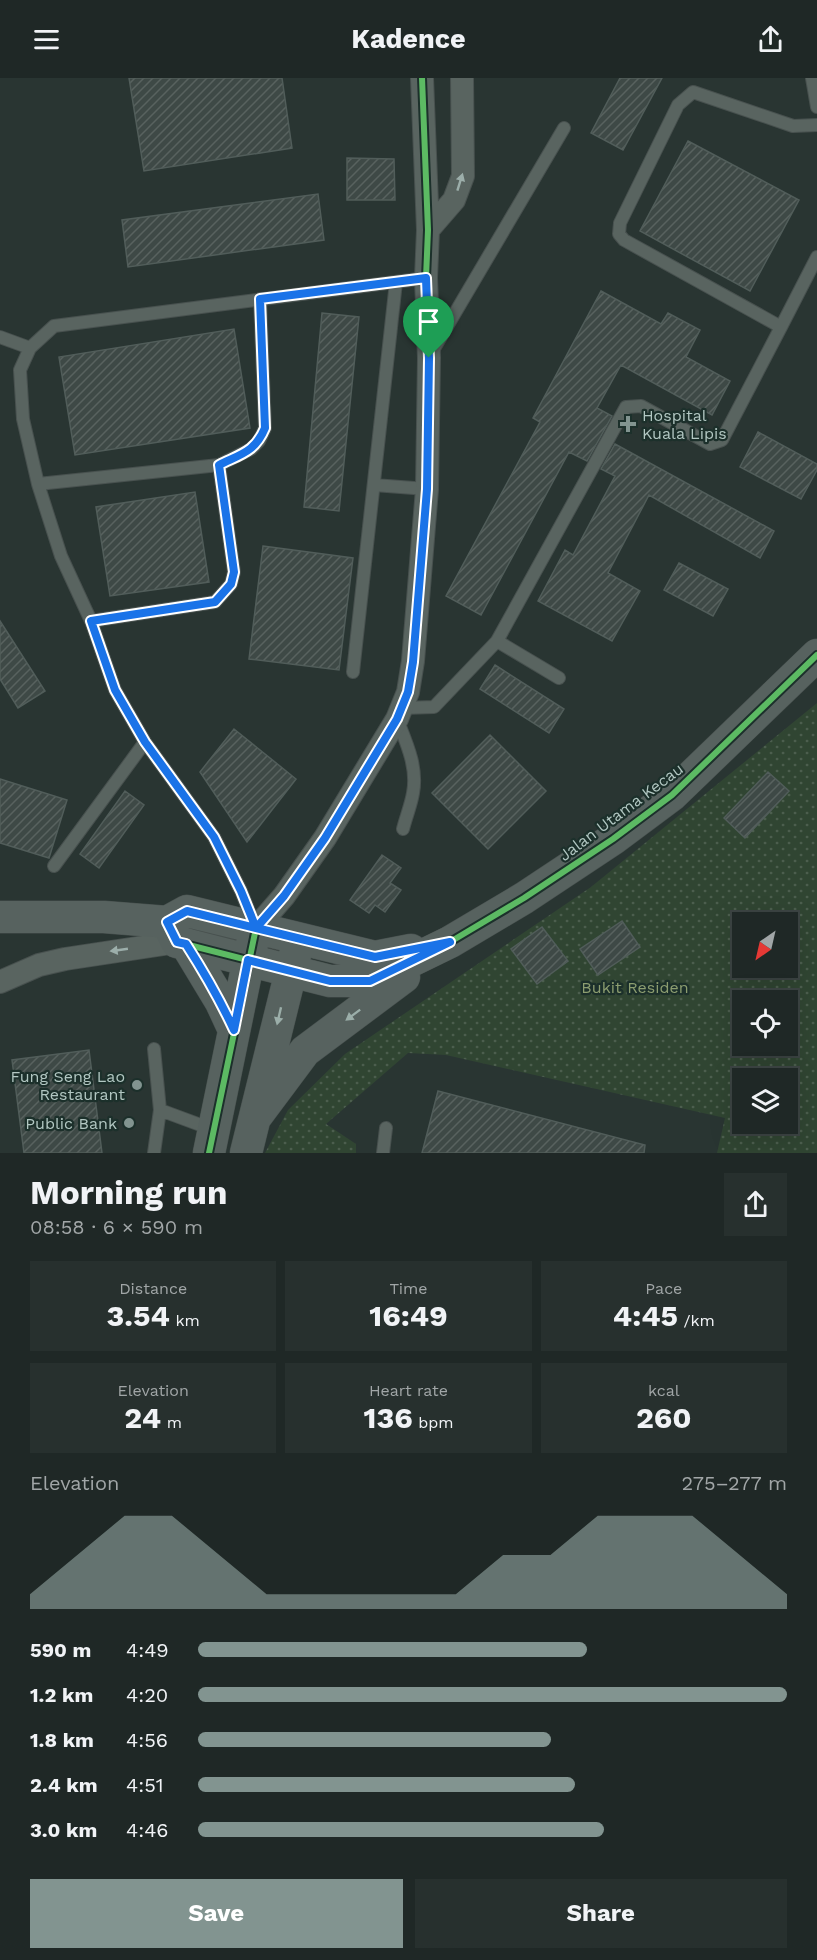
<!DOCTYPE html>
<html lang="en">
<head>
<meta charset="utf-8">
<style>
	:root { --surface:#1f2826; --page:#27302e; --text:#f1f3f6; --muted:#a1a6a7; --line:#3c4443; --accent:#829490 }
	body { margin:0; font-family:"Work Sans",sans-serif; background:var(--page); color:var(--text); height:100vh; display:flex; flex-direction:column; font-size:22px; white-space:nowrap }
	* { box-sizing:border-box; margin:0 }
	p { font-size:20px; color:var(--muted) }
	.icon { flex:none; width:33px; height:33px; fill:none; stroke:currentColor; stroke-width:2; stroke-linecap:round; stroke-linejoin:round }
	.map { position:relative; height:1075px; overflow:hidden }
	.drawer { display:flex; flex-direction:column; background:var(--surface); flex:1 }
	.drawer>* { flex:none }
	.needle { width:39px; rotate:214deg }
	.tools { position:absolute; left:732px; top:834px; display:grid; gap:12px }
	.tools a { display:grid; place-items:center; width:66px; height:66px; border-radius:0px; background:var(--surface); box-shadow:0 6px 24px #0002,0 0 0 2px var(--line); font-size:30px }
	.pin { position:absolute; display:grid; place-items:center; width:51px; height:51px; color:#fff; margin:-62px -26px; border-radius:50% 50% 50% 0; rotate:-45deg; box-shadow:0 0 6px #0007 }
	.pin .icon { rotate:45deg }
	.round { display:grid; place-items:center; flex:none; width:63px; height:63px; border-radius:0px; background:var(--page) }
	.overview { display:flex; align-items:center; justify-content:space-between; height:102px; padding:0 30px }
	h1 { font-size:33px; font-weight:700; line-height:45px }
	.stats { display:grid; grid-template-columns:repeat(3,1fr); gap:9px; height:102px; padding:6px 30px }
	.stats div { display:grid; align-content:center; border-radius:0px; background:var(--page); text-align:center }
	.stats b { font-size:30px; font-weight:700 }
	.stats small { font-size:16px; font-weight:400 }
	.stats p { font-size:16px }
	.chart { height:168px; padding:12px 30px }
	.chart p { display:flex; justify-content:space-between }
	.chart svg { width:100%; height:108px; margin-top:6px; fill:var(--accent); opacity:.7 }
	.button { display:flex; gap:12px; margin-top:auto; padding:12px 30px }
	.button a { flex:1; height:69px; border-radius:0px; background:var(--accent); color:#fff; font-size:24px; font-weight:700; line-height:69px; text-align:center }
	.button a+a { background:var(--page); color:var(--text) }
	ul { padding:0 30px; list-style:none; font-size:20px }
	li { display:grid; grid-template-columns:96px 72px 1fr; align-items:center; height:45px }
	li i { height:15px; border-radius:8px; background:var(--accent) }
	header { display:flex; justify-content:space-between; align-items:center; height:78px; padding:0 30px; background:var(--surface); font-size:27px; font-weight:700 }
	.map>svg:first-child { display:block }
	.grass { fill:url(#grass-dots); fill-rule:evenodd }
	.building { fill:url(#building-hatch); stroke:#515d5a; stroke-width:1.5 }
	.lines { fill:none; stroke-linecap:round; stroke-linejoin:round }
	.lane-casing { stroke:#48514f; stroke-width:14 }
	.street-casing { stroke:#48514f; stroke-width:24 }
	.secondary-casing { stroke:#48514f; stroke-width:33 }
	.lane { stroke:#596460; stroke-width:12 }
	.street { stroke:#596460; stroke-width:22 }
	.secondary { stroke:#57625f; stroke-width:32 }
	.cycleway-casing { stroke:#1c302b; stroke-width:10 }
	.cycleway { stroke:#5cba63; stroke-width:6 }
	.oneway { fill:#9caeaa }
	.oneway2 { fill:#9baea9 }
	.route-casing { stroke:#fff; stroke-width:12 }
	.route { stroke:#1a73e8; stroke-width:8 }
	.poi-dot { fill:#829490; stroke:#1c302b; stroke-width:2 }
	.labels { text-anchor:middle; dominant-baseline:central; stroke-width:4.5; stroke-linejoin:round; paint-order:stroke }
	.poi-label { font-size:16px; fill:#b2c7c2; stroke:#1c302b; text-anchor:end }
	.street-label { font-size:16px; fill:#b2c7c2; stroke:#1c302b }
	.park-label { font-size:16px; fill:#8c9d70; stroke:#1c302b }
</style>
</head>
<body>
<header><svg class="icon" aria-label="menu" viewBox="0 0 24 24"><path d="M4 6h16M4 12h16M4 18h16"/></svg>Kadence<svg class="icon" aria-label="share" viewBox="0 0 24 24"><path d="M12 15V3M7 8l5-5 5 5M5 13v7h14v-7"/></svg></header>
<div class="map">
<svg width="817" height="1075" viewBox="0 0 817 1075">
	<defs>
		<pattern id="grass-dots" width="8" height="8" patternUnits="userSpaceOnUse" patternTransform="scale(1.5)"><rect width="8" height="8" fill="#304532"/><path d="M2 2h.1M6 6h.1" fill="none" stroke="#4c5e4e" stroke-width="1.8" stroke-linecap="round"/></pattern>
		<pattern id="building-hatch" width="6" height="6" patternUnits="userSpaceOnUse" patternTransform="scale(1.5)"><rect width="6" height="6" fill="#3e4946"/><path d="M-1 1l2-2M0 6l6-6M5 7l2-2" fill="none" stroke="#58625f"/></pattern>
	</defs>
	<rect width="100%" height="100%" fill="#293532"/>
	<path class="grass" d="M817 625V1075H717L725 1040 446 977 408 975 326 1046 356 1066V1075H265L288 1032 345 976 591 809ZM742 844H788V890H742ZM742 922H788V968H742ZM742 1000H788V1046H742Z"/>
	<path class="building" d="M129 0H282L292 70 144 93Z
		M620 0H662L623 72 591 55Z
		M688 63 799 122 750 213 640 153Z
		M347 80 394 81 395 122H347Z
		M318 116 324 162 128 189 122 142Z
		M601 213 661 246 668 235 700 252 686 279 730 303 712 337 621 287 597 330 612 338 587 383 569 374 481 537 446 518 540 344 533 340Z
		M322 235 359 239 339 433 304 429Z
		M234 251 250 350 75 377 59 279Z
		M758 354 817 386V392L801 421 740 389Z
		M615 366 774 453 760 480 649 417 608 495 640 513 612 563 538 523 565 472 573 477 615 398 601 391Z
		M195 414 209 504 110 518 96 429Z
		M263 468 353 480 339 592 249 581Z
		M679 485 728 511 713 538 664 512Z
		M0 543 45 613 18 630 0 601Z
		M495 587 564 631 549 655 480 611Z
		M234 651 296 701 247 764 200 694Z
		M490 657 546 713 488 771 432 715Z
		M768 694 789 713 745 760 724 740Z
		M0 701 67 722 49 780 0 765Z
		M125 713 144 727 99 790 80 776Z
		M382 777 401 790 390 805 401 812 385 834 375 827 369 835 350 822Z
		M622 843 640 869 598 897 580 871Z
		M542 849 568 883 537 906 511 871Z
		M89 972 102 1075H24L12 982Z
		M438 1013 645 1067 644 1075H422Z"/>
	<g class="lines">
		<defs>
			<path id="lane" d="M812 0 817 29
				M781 249 817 179
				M0 259 30 270
				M432 274 564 50
				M38 406 219 387 251 371 259 363 265 350 260 221
				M374 407 427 411
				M91 543 215 524 231 506 234 494 219 387
				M497 563 559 600
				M353 594 396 204
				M402 630 434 629 497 563 626 329 641 328 710 366 722 362 781 249 624 162 619 156 620 145 678 27 693 14 793 48 817 47
				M397 641C406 664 418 689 413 715 411 727 406 739 403 751
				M54 788 145 664
				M254 846 241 813 214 759 145 664 115 612 91 543 61 478 38 406 23 341 20 292 30 270 54 248 426 200
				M154 971 160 1032 214 1052
				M154 1075 160 1032
				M383 1075 386 1050"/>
			<path id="street" d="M428 152 454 122 463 98 462 0
				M256 850 284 818 325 760 397 641 408 614 413 583 427 411 429 280 426 200 428 152 422 0
				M0 904 39 887 65 881 177 864"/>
			<path id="secondary" d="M0 839H104L167 844
				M167 844 177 864 330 903H370L450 864 524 820 613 761 672 717 817 577
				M167 844 187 833 375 879 411 872
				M186 866 221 924 234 952
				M255 1040 305 973 404 899
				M209 1075 253 861
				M246 1075 296 873"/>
		</defs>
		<use href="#lane" class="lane-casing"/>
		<use href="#street" class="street-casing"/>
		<use href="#secondary" class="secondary-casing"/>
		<use href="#lane" class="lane"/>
		<use href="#street" class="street"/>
		<use href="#secondary" class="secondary"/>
		<defs>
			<path id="cycleway" d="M167 844 177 864 330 903H370L450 864 524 820 613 761 672 717 817 577
				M209 1075 256 850 284 818 325 760 397 641 408 614 413 583 427 411 429 280 426 200 428 152 422 0"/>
		</defs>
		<use href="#cycleway" class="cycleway-casing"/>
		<use href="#cycleway" class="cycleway"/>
	</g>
	<defs><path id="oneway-solid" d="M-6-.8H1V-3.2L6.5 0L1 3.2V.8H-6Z" transform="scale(1.5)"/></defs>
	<g class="oneway">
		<use href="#oneway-solid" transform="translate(460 104) rotate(-73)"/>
		<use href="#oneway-solid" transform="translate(119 872) rotate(172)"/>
	</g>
	<g class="oneway2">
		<use href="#oneway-solid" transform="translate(353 937) rotate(143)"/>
		<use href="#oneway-solid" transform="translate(279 938) rotate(103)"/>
	</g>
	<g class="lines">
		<defs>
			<path id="route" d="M429 280 427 411 413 584 408 614 397 641 325 760 284 818 256 850 187 833 167 844 177 864 186 866C204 894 220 922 234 952L248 882 330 903H370L450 864 375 879 256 850 241 813 214 759 145 664 115 612 91 543 215 524 231 506 234 494 219 387C241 376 255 374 265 350L260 221 426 200 429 280"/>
		</defs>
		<use href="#route" class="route-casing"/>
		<use href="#route" class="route"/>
	</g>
	<g class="poi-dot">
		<path d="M625 337h6v6h6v6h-6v6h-6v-6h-6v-6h6z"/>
		<circle cx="137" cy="1007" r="6"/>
		<circle cx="129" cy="1045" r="6"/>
	</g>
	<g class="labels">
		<g class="poi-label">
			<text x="642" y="337" text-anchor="start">Hospital<tspan x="642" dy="18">Kuala Lipis</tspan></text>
			<text x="125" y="998">Fung Seng Lao<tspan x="125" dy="18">Restaurant</tspan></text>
			<text x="117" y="1045">Public Bank</text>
		</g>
		<g class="street-label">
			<text transform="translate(621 734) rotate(-37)">Jalan Utama Kecau</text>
		</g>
		<g class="park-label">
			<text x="635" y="909">Bukit Residen</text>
		</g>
	</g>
</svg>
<div class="tools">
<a><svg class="needle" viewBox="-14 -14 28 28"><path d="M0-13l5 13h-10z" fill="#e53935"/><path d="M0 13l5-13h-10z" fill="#a1a6a7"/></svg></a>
<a><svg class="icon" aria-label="locate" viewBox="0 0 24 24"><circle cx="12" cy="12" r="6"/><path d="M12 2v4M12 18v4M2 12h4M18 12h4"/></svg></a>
<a><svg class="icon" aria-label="layers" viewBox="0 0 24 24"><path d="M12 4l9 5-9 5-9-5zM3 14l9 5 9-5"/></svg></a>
</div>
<div class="pin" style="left:429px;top:280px;background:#1e9e55"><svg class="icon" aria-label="arrive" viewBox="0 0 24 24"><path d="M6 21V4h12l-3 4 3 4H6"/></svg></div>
</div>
<section class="drawer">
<div class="overview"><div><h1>Morning run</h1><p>08:58 · 6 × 590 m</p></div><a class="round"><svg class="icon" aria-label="share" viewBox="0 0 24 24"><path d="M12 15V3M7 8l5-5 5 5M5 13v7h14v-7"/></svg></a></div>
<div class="stats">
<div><p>Distance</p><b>3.54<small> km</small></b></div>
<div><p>Time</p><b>16:49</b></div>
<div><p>Pace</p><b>4:45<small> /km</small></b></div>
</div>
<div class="stats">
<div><p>Elevation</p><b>24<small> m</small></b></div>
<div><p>Heart rate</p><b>136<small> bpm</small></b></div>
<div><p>kcal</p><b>260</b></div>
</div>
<div class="chart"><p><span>Elevation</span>275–277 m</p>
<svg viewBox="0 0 160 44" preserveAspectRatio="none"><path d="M0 44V38L10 22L20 6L30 6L40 22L50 38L60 38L70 38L80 38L90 38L100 22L110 22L120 6L130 6L140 6L150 22L160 38V44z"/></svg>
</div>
<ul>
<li><b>590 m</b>4:49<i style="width:66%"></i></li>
<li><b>1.2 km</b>4:20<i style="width:100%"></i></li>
<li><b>1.8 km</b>4:56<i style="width:60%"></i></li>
<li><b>2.4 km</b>4:51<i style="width:64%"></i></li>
<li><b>3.0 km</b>4:46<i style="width:69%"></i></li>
</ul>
<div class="button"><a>Save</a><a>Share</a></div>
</section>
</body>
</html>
